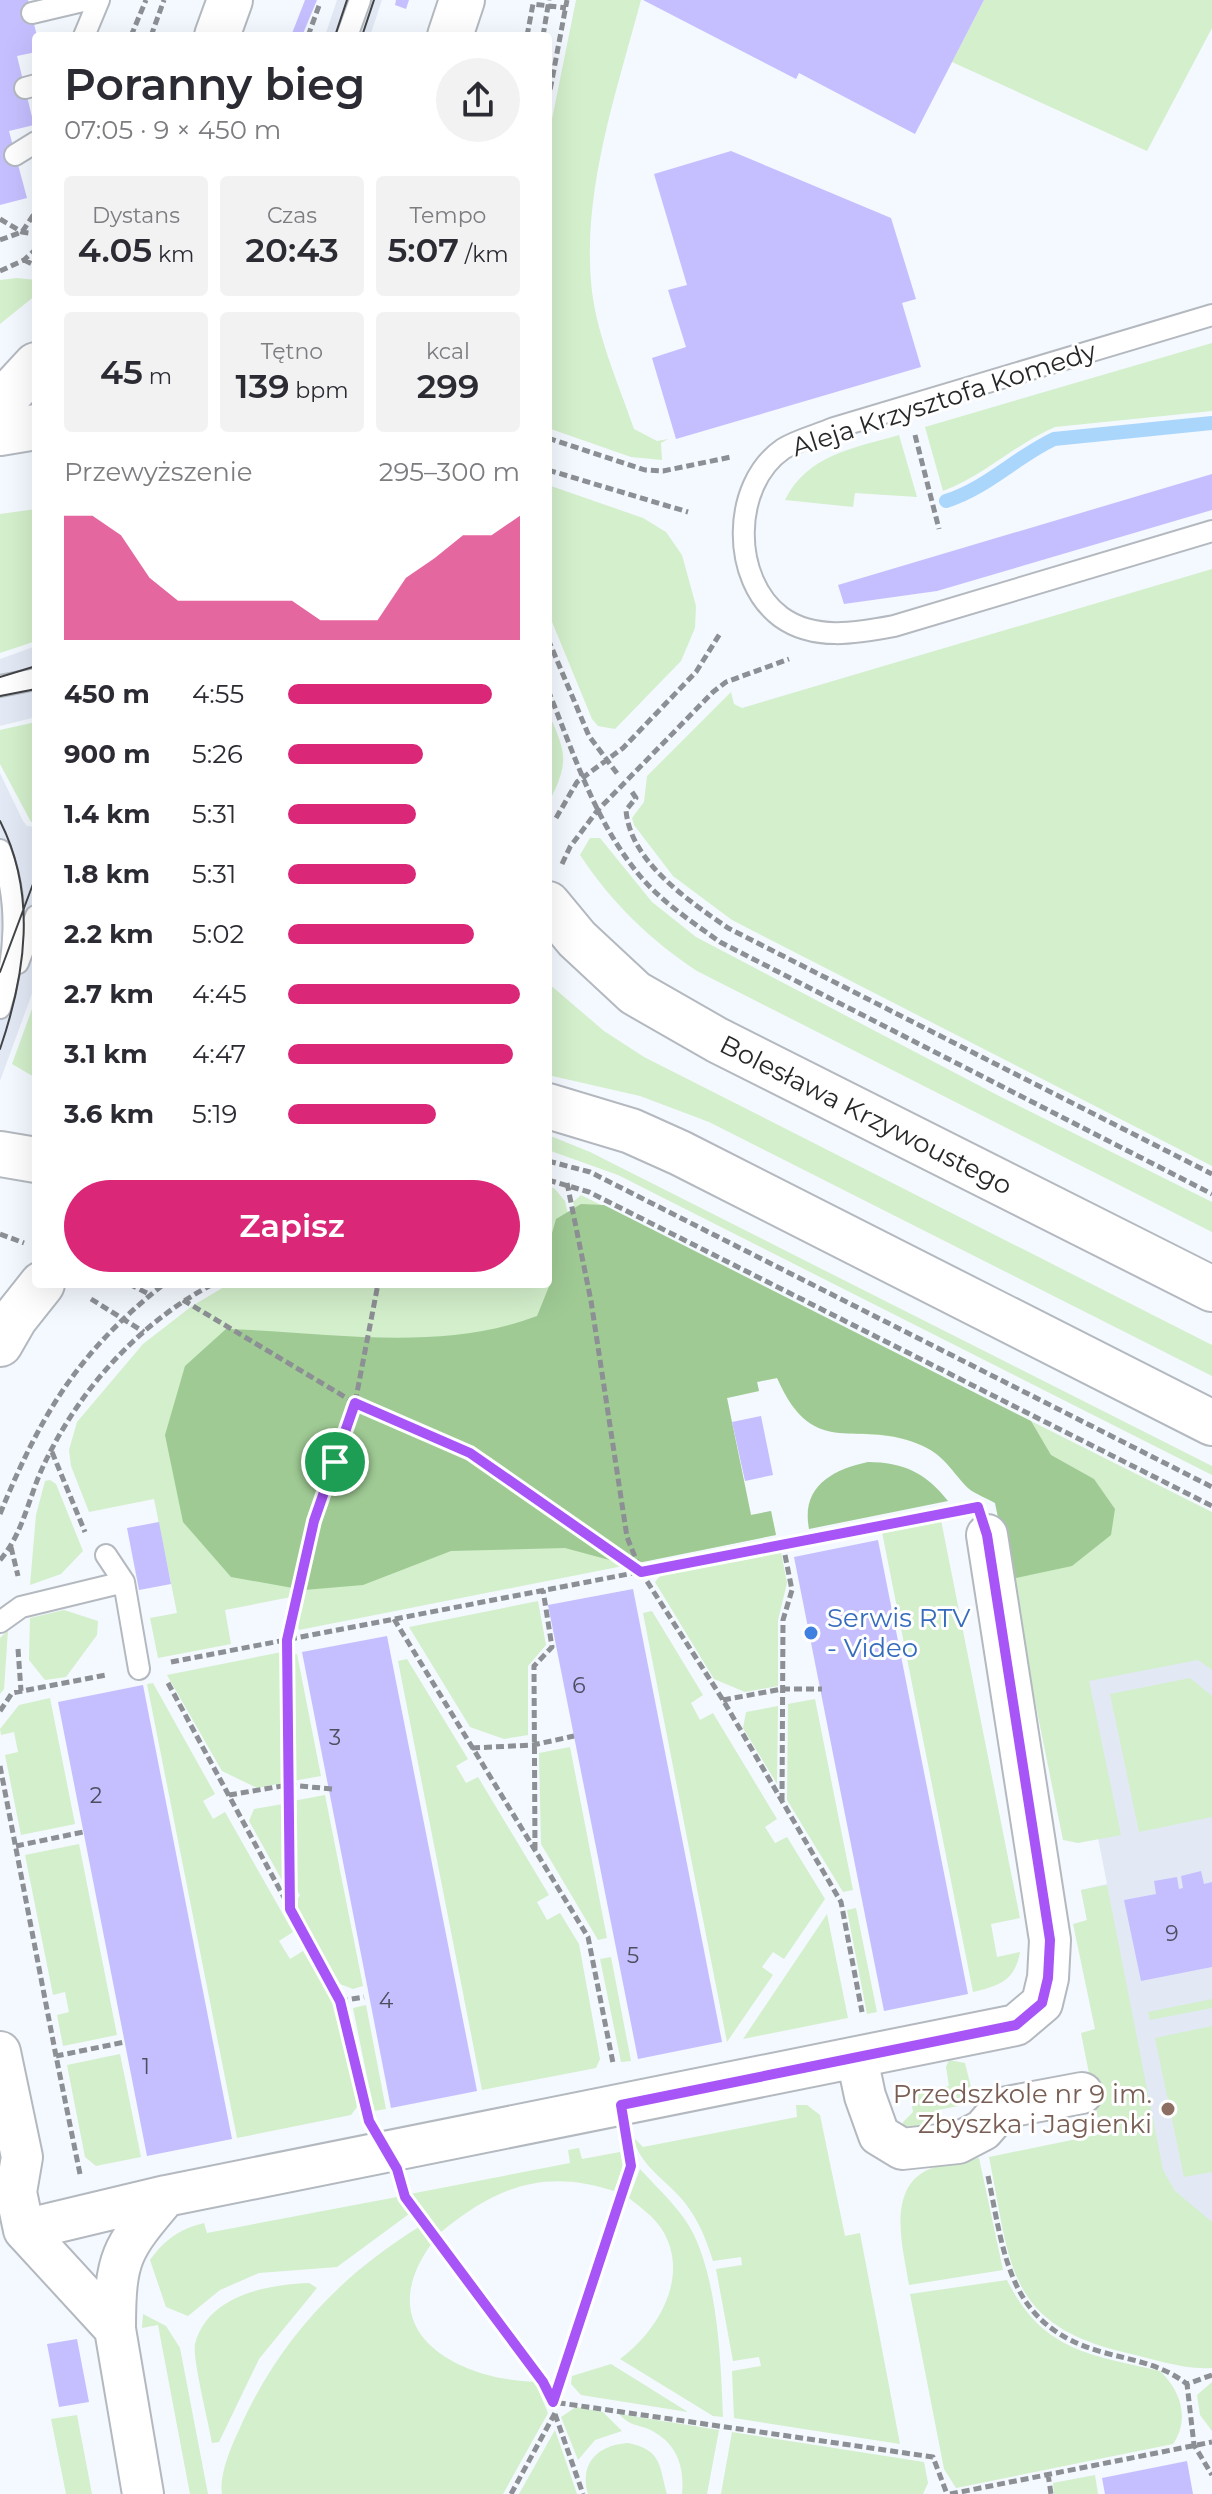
<!DOCTYPE html>
<html lang="pl">
<head>
<meta charset="utf-8">
<style>
	:root { --surface:#fff; --page:#f2f2f3; --text:#2b2b33; --muted:#7c7c81; --accent:#db2777 }
	body { margin:0; font-family:Montserrat,sans-serif; background:var(--page); color:var(--text); height:100vh; display:flex; flex-direction:column; font-size:30px; white-space:nowrap }
	* { box-sizing:border-box; margin:0 }
	p { font-size:26px; color:var(--muted) }
	.icon { flex:none; width:44px; height:44px; fill:none; stroke:currentColor; stroke-width:2; stroke-linecap:round; stroke-linejoin:round }
	.map { position:relative; flex:1; overflow:hidden }
	.drawer { position:absolute; left:32px; top:32px; width:520px; height:1256px; display:flex; flex-direction:column; background:var(--surface); border-radius:8px; box-shadow:0 8px 32px #0002 }
	.drawer>* { flex:none }
	.pin { position:absolute; display:grid; place-items:center; width:68px; height:68px; color:#fff; margin:-34px; border:4px solid #fff; border-radius:50%; box-shadow:0 2px 8px #0007 }
	.round { display:grid; place-items:center; flex:none; width:84px; height:84px; border-radius:42px; background:var(--page) }
	.summary { display:flex; align-items:center; justify-content:space-between; height:136px; padding:0 32px }
	h1 { font-size:44px; font-weight:600; line-height:60px }
	.metrics { display:grid; grid-template-columns:repeat(3,1fr); gap:12px; height:136px; padding:8px 32px }
	.metrics div { display:grid; align-content:center; border-radius:8px; background:var(--page); text-align:center }
	.metrics b { font-size:34px; font-weight:600 }
	.metrics small { font-size:22px; font-weight:400 }
	.metrics p { font-size:22px }
	.chart { height:224px; padding:16px 32px }
	.chart p { display:flex; justify-content:space-between }
	.chart svg { width:100%; height:144px; margin-top:8px; fill:var(--accent); opacity:.7 }
	.primary-button { display:flex; gap:16px; margin-top:auto; padding:16px 32px }
	.primary-button a { flex:1; height:92px; border-radius:48px; background:var(--accent); color:#fff; font-size:32px; font-weight:600; line-height:92px; text-align:center }
	ul { padding:0 32px; list-style:none; font-size:26px }
	li { display:grid; grid-template-columns:128px 96px 1fr; align-items:center; height:60px }
	li i { height:20px; border-radius:10px; background:var(--accent) }
	.map>svg:first-child { display:block }
	.built { fill:#e2e9f5 }
	.green { fill:#d3efcb }
	.forest { fill:#9fca94 }
	.lines { fill:none; stroke-linecap:round; stroke-linejoin:round }
	.stream { stroke:#aad6fc; stroke-width:14 }
	.building { fill:#c5bfff }
	.lane-casing { stroke:#b4b9c0; stroke-width:24 }
	.street-casing { stroke:#b4b9c0; stroke-width:44 }
	.secondary-casing { stroke:#b4b9c0; stroke-width:48 }
	.path { stroke:#8c8f94; stroke-width:5; stroke-dasharray:8 4; stroke-linecap:butt }
	.lane { stroke:#fff; stroke-width:20 }
	.street { stroke:#fff; stroke-width:40 }
	.secondary { stroke:#fff; stroke-width:44 }
	.tram { stroke:#414346; stroke-width:2 }
	.route-casing { stroke:#fff; stroke-width:16 }
	.route { stroke:#a855f7; stroke-width:10 }
	.shop-dot { fill:#3f7fe0; stroke:#fff; stroke-width:3 }
	.education-dot { fill:#8d6e63; stroke:#fff; stroke-width:3 }
	.labels { text-anchor:middle; dominant-baseline:central; stroke-width:6; stroke-linejoin:round; paint-order:stroke }
	.number-label { font-size:22px; fill:#4e4e5f }
	.street-label { font-size:26px; fill:#26282a; stroke:#fff }
	.shop-label { font-size:26px; fill:#366cbe; stroke:#fff; text-anchor:start }
	.education-label { font-size:26px; fill:#785e54; stroke:#fff; text-anchor:end }
</style>
</head>
<body>
<div class="map">
<svg width="1212" height="2494" viewBox="0 0 1212 2494">
	<rect width="100%" height="100%" fill="#f4f8ff"/>
	<path class="built" d="M337 0H382L370 36H325Z
		M36 646V717L0 726V659Z
		M0 773 23 821 27 826 36 827V983L0 1081Z
		M1048 1582 1212 1628V2298L1163 2307 1081 1890 1107 1884Z"/>
	<path class="green" d="M576 0H641C617 90 583 188 591 282 595 332 618 382 634 429L657 441 668 439 661 443 662 460 631 457 548 428V139Z
		M984 0H1212V28L1147 151 952 62Z
		M17 278 36 280V295L0 324V280Z
		M1212 343V411L1055 427C1015 444 984 476 943 491L925 427Z
		M899 435 917 497 855 493 853 507 785 500C807 455 854 448 899 435Z
		M548 485 643 518 666 532 682 555 696 606 695 628 681 661 615 729 598 726 592 719 548 612Z
		M36 509V641L0 653V514Z
		M1212 569V1166L732 920 673 876 634 825 632 818 644 802 647 776 731 692 734 704 742 708Z
		M548 711C563 748 571 758 552 796L548 785Z
		M36 722V822H31L0 764V730Z
		M590 838H600L652 902 696 937 999 1096 1212 1202V1232L697 971C649 939 612 903 580 855Z
		M548 983 604 1031 644 1057 1212 1345V1376L709 1122 640 1096 548 1075Z
		M36 998V1078L12 1064Z
		M548 1135 590 1152 1212 1466V1475L618 1175 548 1150Z
		M548 1187 554 1188 565 1201 580 1265 628 1565 299 1630 291 1597 225 1610 231 1644 158 1658 150 1618 177 1613 154 1499 89 1512 71 1466 69 1450 77 1422 143 1344 192 1306 229 1284H548Z
		M581 1195 1212 1512V1670L1198 1660 1089 1681 1121 1835 1078 1843 1063 1840 995 1503C987 1498 975 1494 968 1488 952 1472 945 1456 923 1446 862 1418 808 1460 778 1378L757 1382 759 1391 727 1398 751 1515 771 1511 776 1535 692 1552 588 1263 573 1202Z
		M50 1480 56 1484 83 1551 61 1574 30 1585 36 1515 45 1481Z
		M941 1520 1020 1918 991 1924 997 1957 1020 1952C1015 1981 999 1986 973 1992L882 1532Z
		M781 1552 787 1583 778 1620V1686L745 1692 714 1679 655 1582 660 1576Z
		M538 1601 546 1645 528 1666V1735L504 1739 470 1727 409 1627Z
		M64 1610 98 1621 97 1635 66 1677 45 1680 29 1660 30 1618Z
		M652 1611 703 1695 691 1703 700 1720 713 1713 777 1819 765 1827 775 1843 787 1837 825 1899 784 1959 773 1952 762 1967 773 1975 727 2042 643 1613Z
		M8 1630 4 1689 0 1694V1638Z
		M282 1652 283 1783 257 1788 222 1771 167 1675Z
		M297 1654 321 1776 293 1781 292 1655Z
		M407 1659 468 1759 456 1766 466 1783 478 1777 549 1895 537 1902 547 1920 560 1913 579 1944 600 2059 596 2068 482 2090 398 1661Z
		M1190 1678 1212 1696V1817L1139 1832 1110 1694Z
		M153 1683 215 1794 203 1801 213 1819 225 1812 293 1932 279 1941 290 1959 303 1951 339 2014 357 2107 351 2115 237 2138 147 1684Z
		M50 1698 75 1824 21 1835 5 1755 18 1752 14 1732 1 1735 0 1729 19 1705Z
		M815 1699 853 1890 843 1892 787 1800 788 1704Z
		M778 1706 777 1784 743 1728 746 1712Z
		M570 1747 607 1938 598 1940 541 1844 539 1753Z
		M325 1795 363 1986 353 1989 340 1984 295 1904 300 1895 293 1884V1801Z
		M283 1804V1882L249 1821 254 1809Z
		M79 1844 117 2035 63 2046 57 2015 69 2012 65 1992 53 1995 25 1855Z
		M1107 1885 1163 2170 1175 2191 1212 2222V2368C1184 2370 1154 2359 1127 2353 1005 2325 1011 2264 989 2157L1101 2134 1081 2033 1095 2029 1073 1924 1087 1920 1081 1890Z
		M856 1908 877 2012 867 2014 847 1910Z
		M827 1914 848 2018 743 2039Z
		M611 1957 631 2061 621 2062 600 1959Z
		M1212 1999V2008L1150 2020 1148 2012Z
		M366 2005 386 2109 374 2111 353 2008Z
		M1212 2026V2172L1184 2177 1155 2038Z
		M120 2054 141 2157 96 2166 85 2157 67 2065Z
		M949 2060 965 2063 975 2103 937 2110 919 2140 902 2131 903 2122 913 2112 910 2094 949 2086 946 2067Z
		M796 2105H807L820 2115 845 2236 860 2233 900 2444 734 2418 732 2371 761 2366 759 2357 733 2361 716 2269 742 2265 741 2257 713 2261C706 2239 699 2221 685 2203 669 2182 638 2165 634 2138L643 2147 797 2117Z
		M579 2148 582 2159 620 2152 623 2166 614 2191C544 2168 496 2187 441 2232L410 2194 570 2163 568 2150Z
		M979 2158 1003 2270 909 2285C903 2247 884 2183 935 2167 949 2162 964 2161 979 2158Z
		M640 2169C659 2190 682 2210 694 2235 718 2286 721 2362 723 2417L713 2416 620 2359C658 2331 692 2275 661 2228 653 2216 640 2207 629 2198Z
		M397 2197 409 2214 337 2267 259 2273 220 2290 188 2316 166 2307 150 2260C165 2239 180 2229 204 2223L207 2233Z
		M419 2227 432 2243C368 2331 455 2379 535 2382L548 2413 503 2494H222C219 2475 231 2447 239 2430 277 2343 339 2276 419 2227Z
		M1007 2280C1042 2351 1090 2355 1160 2371 1181 2391 1190 2419 1173 2444L956 2488 944 2469 910 2294Z
		M309 2283 317 2288 259 2359 219 2442 212 2443C209 2424 192 2358 195 2344 208 2295 266 2285 309 2283Z
		M143 2314 166 2326 180 2348 208 2494H190L158 2325 142 2328Z
		M611 2364 688 2412 581 2395 571 2384 572 2376Z
		M1212 2382V2431L1200 2415 1197 2395Z
		M576 2407 603 2412 622 2431 595 2440 578 2460 561 2417Z
		M619 2414 719 2430 707 2494H682C685 2464 675 2440 646 2428 633 2424 628 2424 619 2414Z
		M77 2415 92 2494H66L51 2419Z
		M555 2430 577 2494H519Z
		M732 2432 924 2462 928 2483 923 2494H721Z
		M628 2443C663 2450 659 2467 667 2494H588C579 2463 598 2445 628 2443Z
		M1095 2475 1098 2494H1054L1053 2483Z"/>
	<path class="forest" d="M581 1204 604 1205 1031 1421 1051 1455 1094 1479 1115 1509 1111 1535 1072 1566 1011 1579 995 1503C987 1498 975 1494 968 1488 952 1472 945 1456 923 1446 856 1415 816 1465 777 1378L757 1382 759 1391 727 1398 751 1515 771 1511 776 1535 628 1565 565 1548 451 1551 363 1585 304 1590 231 1577 183 1522 165 1435 185 1366 226 1329C330 1332 438 1353 537 1316L550 1284 548 1247 556 1219Z
		M868 1462C903 1462 926 1473 948 1501L809 1529C801 1487 831 1470 868 1462Z"/>
	<g class="lines">
		<path class="stream" d="M946 501C987 488 1016 457 1054 439L1212 423"/>
	</g>
	<path class="building" d="M0 0H28L37 36 36 52 17 56 34 125 9 131 27 198 0 205Z
		M305 0H317L302 36H291Z
		M396 0H409L406 9 395 5Z
		M643 0H984L915 134 799 73 796 79Z
		M731 151 891 218 916 299 902 303 921 367 676 439 652 358 686 347 668 290 687 285 654 174Z
		M1212 474V510L937 591 844 604 838 585Z
		M761 1416 773 1475 745 1481 732 1422Z
		M159 1522 171 1584 139 1590 127 1528Z
		M878 1540 968 1994 884 2011 794 1557Z
		M633 1589 722 2042 638 2059 548 1605Z
		M387 1636 477 2091 391 2108 302 1652Z
		M143 1685 232 2139 147 2156 58 1702Z
		M1201 1871 1204 1884 1212 1882V1967L1141 1981 1124 1900 1156 1894 1154 1881 1177 1877 1179 1889 1183 1888 1181 1876Z
		M77 2339 89 2402 59 2407 47 2344Z
		M1187 2461 1193 2494H1105L1102 2478Z"/>
	<g class="lines">
		<defs>
			<path id="lane" d="M32 13 87 0
				M84 36 99 0
				M347 36 360 0
				M25 88 36 85
				M15 155 36 142
				M1212 315 834 428C818 435 797 440 783 449 731 485 731 580 781 617 814 641 857 633 894 626L1212 531
				M0 686 36 679
				M0 850C20 900 16 958 0 1008
				M18 963 36 916
				M106 1555 124 1582 139 1669
				M0 1622 21 1607 124 1582"/>
			<path id="street" d="M0 2052 22 2157 16 2192 24 2230 115 2329 143 2494
				M857 2058 865 2096 879 2135 902 2149 958 2143 983 2130 1002 2108 1082 2093
				M24 2230 166 2196 1016 2025 1042 2003 1048 1978 1050 1940 987 1535
				M115 2329C115 2257 121 2249 166 2196"/>
			<g id="secondary">
				<path d="M217 36 230 0"/>
				<path d="M450 36 462 0"/>
				<path d="M0 404 36 365"/>
				<path d="M0 433 36 427"/>
				<path id="s1" d="M548 904 577 939 635 993 717 1040 1212 1289"/>
				<path d="M548 1106 631 1131 680 1153 1212 1423"/>
				<path d="M0 1154 36 1160"/>
				<path d="M0 1344 15 1318 42 1284"/>
			</g>
		</defs>
		<use href="#lane" class="lane-casing"/>
		<use href="#street" class="street-casing"/>
		<use href="#secondary" class="secondary-casing"/>
		<path class="path" d="M131 36 146 0
			M151 36 164 0
			M308 36 320 3
			M527 36 533 4 566 8
			M543 36 549 0
			M548 101 567 0
			M0 219 22 232 36 234
			M0 240 22 232 36 211
			M24 260 36 266
			M0 271 24 260 36 249
			M915 435 939 529
			M548 438 645 470 663 471 731 457
			M548 470 688 512
			M548 639 589 736 619 776
			M548 690C574 754 595 822 640 876 662 902 692 922 720 942L1212 1194
			M632 792 636 798 626 810C630 862 689 901 728 928L1212 1174
			M556 818 577 782 623 748 696 672 721 632
			M562 864 570 847 597 811 713 692 726 682 789 659
			M548 1161 590 1172 1212 1487
			M548 1180 589 1192 1212 1506
			M567 1183 591 1301 627 1537 641 1572 723 1700 841 1902 862 2012
			M0 1234 24 1243
			M129 1284 151 1295
			M91 1299 144 1332
			M183 1300 355 1403 470 1453 640 1571
			M52 1452 85 1532
			M0 1514C41 1414 78 1352 164 1284
			M11 1547 18 1576
			M0 1560C22 1535 28 1501 41 1471 76 1393 137 1324 213 1284
			M394 1619 588 1937 613 2063
			M18 1649 21 1691
			M171 1662 951 1512
			M168 1683 340 2001 368 2114
			M723 1700 782 1689H822
			M0 1711 12 1693 106 1675
			M472 1748 533 1745 574 1736
			M0 1766 56 2056
			M229 1795 288 1785 333 1789
			M782 1801 783 1620 792 1590 783 1545
			M16 1846 83 1832
			M535 1850 534 1666 552 1647 543 1590
			M289 1908 287 1640 314 1521 355 1403 378 1284
			M340 2001 364 1997
			M80 2174 56 2056 125 2042
			M988 2176C1005 2259 1009 2326 1102 2352 1134 2361 1161 2364 1187 2384
			M404 2192 543 2382 553 2402 631 2166 627 2144
			M1212 2375 1187 2384 1194 2445 1212 2475
			M555 2414 583 2494
			M1048 2474 1051 2494
			M511 2494 555 2413 553 2402 933 2457 947 2494
			M950 2494 1212 2442"/>
		<use href="#lane" class="lane"/>
		<use href="#street" class="street"/>
		<use href="#secondary" class="secondary"/>
		<path class="tram" d="M335 36 347 0
			M362 36 374 0
			M0 677 36 666
			M0 696 36 689
			M0 821C37 894 26 973 0 1049
			M0 972 36 876"/>
	</g>
	<g class="lines">
		<defs>
			<path id="route" d="M355 1403 470 1453 641 1572 978 1507 987 1535 1050 1940 1048 1978 1042 2003 1016 2025 621 2105 631 2166 553 2402 543 2382 405 2197 397 2169 369 2121 340 2001 290 1909 287 1640 314 1521Z"/>
		</defs>
		<use href="#route" class="route-casing"/>
		<use href="#route" class="route"/>
	</g>
	<circle class="shop-dot" cx="811" cy="1633" r="8"/>
	<circle class="education-dot" cx="1168" cy="2109" r="8"/>
	<g class="labels">
		<g class="number-label">
			<text x="579" y="1685">6</text>
			<text x="335" y="1737">3</text>
			<text x="96" y="1795">2</text>
			<text x="1172" y="1933">9</text>
			<text x="633" y="1955">5</text>
			<text x="386" y="2000">4</text>
			<text x="146" y="2066">1</text>
		</g>
		<g class="street-label">
			<text transform="translate(944 399) rotate(-18)">Aleja Krzysztofa Komedy</text>
			<text stroke="none"><textPath href="#s1" startOffset="386">Bolesława Krzywoustego</textPath></text>
		</g>
		<g class="shop-label">
			<text x="827" y="1618">Serwis RTV<tspan x="827" dy="30">- Video</tspan></text>
		</g>
		<g class="education-label">
			<text x="1152" y="2094">Przedszkole nr 9 im.<tspan x="1152" dy="30">Zbyszka i Jagienki</tspan></text>
		</g>
	</g>
</svg>
<div class="pin" style="left:335px;top:1462px;background:#1e9e55"><svg class="icon" aria-label="arrive" viewBox="0 0 24 24"><path d="M6 21V4h12l-3 4 3 4H6"/></svg></div>
<section class="drawer">
<div class="summary"><div><h1>Poranny bieg</h1><p>07:05 · 9 × 450 m</p></div><a class="round"><svg class="icon" aria-label="share" viewBox="0 0 24 24"><path d="M12 15V3M7 8l5-5 5 5M5 13v7h14v-7"/></svg></a></div>
<div class="metrics">
<div><p>Dystans</p><b>4.05<small> km</small></b></div>
<div><p>Czas</p><b>20:43</b></div>
<div><p>Tempo</p><b>5:07<small> /km</small></b></div>
</div>
<div class="metrics">
<div><b>45<small> m</small></b></div>
<div><p>Tętno</p><b>139<small> bpm</small></b></div>
<div><p>kcal</p><b>299</b></div>
</div>
<div class="chart"><p><span>Przewyższenie</span>295–300 m</p>
<svg viewBox="0 0 160 44" preserveAspectRatio="none"><path d="M0 44V6L10 6L20 12L30 25L40 32L50 32L60 32L70 32L80 32L90 38L100 38L110 38L120 25L130 19L140 12L150 12L160 6V44z"/></svg>
</div>
<ul>
<li><b>450 m</b>4:55<i style="width:88%"></i></li>
<li><b>900 m</b>5:26<i style="width:58%"></i></li>
<li><b>1.4 km</b>5:31<i style="width:55%"></i></li>
<li><b>1.8 km</b>5:31<i style="width:55%"></i></li>
<li><b>2.2 km</b>5:02<i style="width:80%"></i></li>
<li><b>2.7 km</b>4:45<i style="width:100%"></i></li>
<li><b>3.1 km</b>4:47<i style="width:97%"></i></li>
<li><b>3.6 km</b>5:19<i style="width:64%"></i></li>
</ul>
<div class="primary-button"><a>Zapisz</a></div>
</section>
</div>
</body>
</html>
